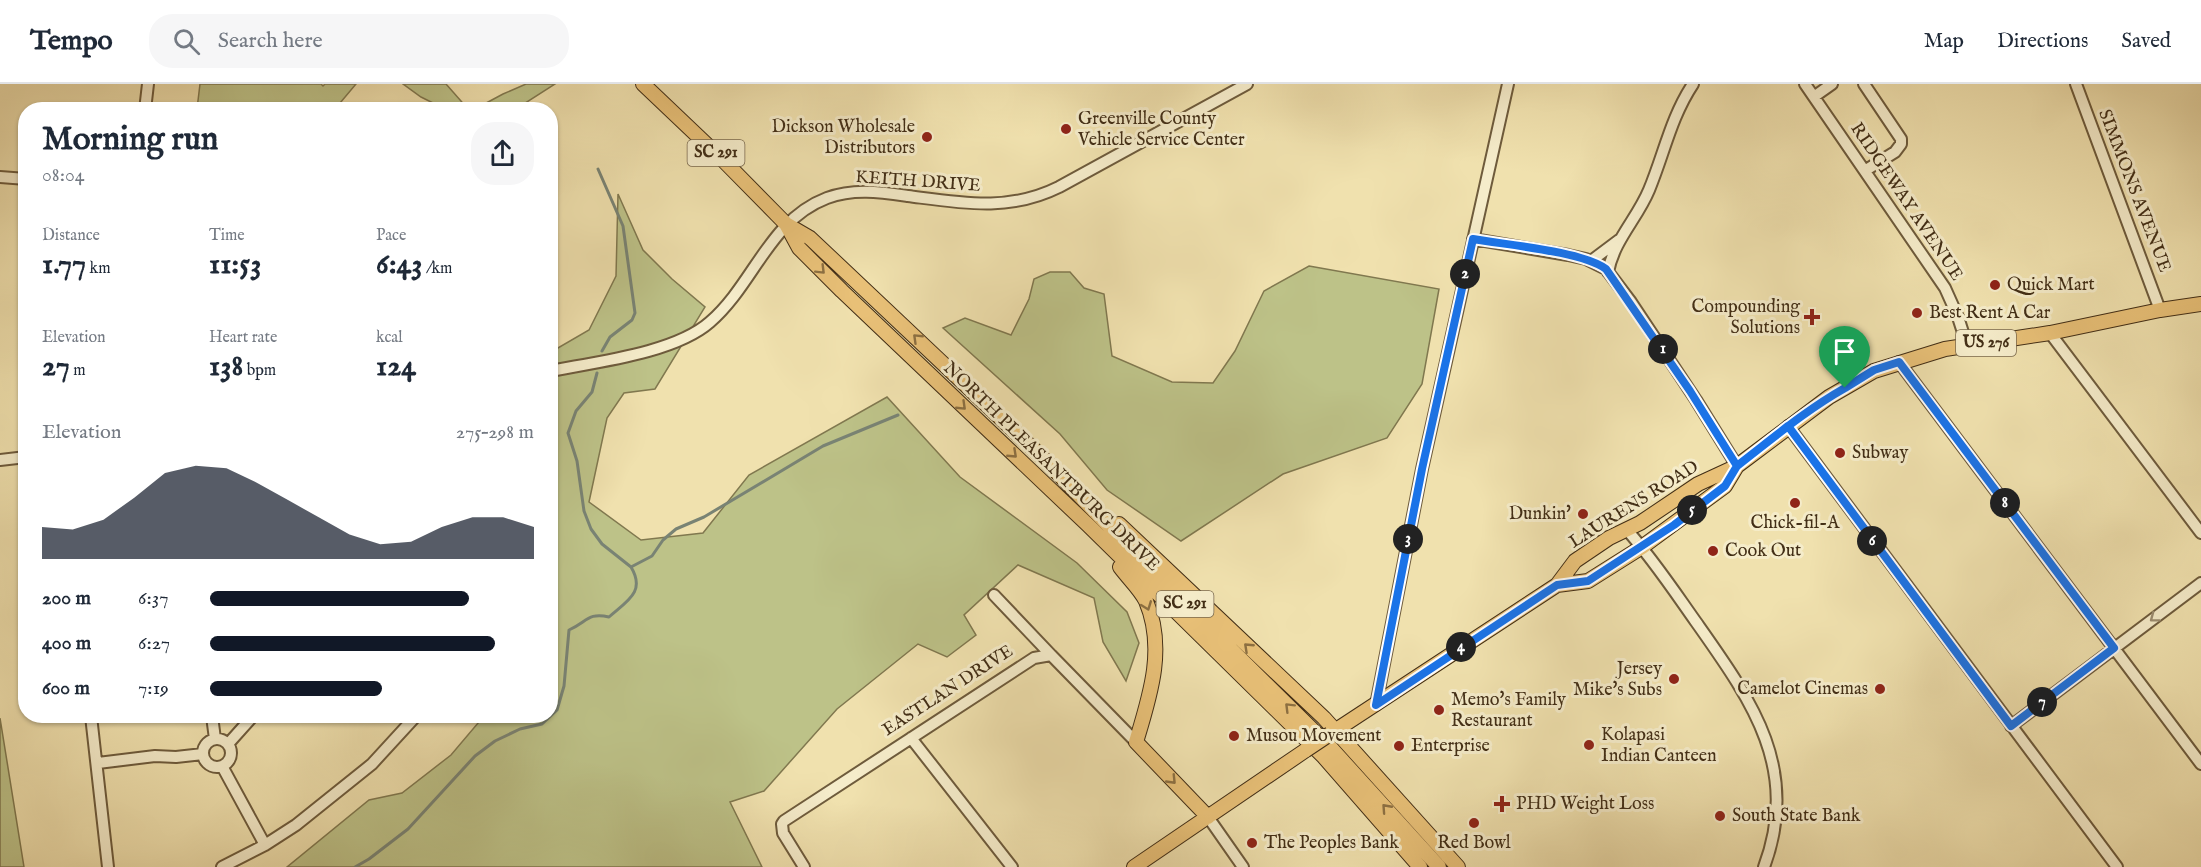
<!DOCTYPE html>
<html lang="en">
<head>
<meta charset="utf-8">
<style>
	:root { --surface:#fff; --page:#f6f6f7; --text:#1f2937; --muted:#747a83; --line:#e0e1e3; --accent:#111827 }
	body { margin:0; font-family:"IM FELL English",serif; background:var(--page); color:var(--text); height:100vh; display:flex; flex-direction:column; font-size:22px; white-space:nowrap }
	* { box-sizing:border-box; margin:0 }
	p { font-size:20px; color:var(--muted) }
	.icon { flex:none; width:33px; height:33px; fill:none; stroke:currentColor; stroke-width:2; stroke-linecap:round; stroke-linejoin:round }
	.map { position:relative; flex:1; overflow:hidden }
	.side { position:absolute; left:18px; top:18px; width:540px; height:621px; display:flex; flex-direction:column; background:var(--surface); border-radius:24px; box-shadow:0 2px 4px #0004 }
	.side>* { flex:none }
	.pin { position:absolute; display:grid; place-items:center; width:51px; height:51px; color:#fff; margin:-62px -26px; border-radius:50% 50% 50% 0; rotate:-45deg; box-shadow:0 0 6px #0007 }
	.pin .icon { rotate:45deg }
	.km { position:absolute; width:30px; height:30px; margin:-15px; border-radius:50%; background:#222; color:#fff; font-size:16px; line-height:30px; text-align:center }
	.round { display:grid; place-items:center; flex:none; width:63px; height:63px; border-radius:24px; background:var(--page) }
	.head { display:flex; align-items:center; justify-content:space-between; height:102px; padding:0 24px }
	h1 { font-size:33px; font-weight:700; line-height:45px }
	.stats { display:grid; grid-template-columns:repeat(3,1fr); gap:9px; height:102px; padding:6px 24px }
	.stats div { display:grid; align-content:center }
	.stats b { font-size:30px; font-weight:700 }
	.stats small { font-size:16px; font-weight:400 }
	.stats p { font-size:16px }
	.chart { height:168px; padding:12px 24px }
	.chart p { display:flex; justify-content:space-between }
	.chart svg { width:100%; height:108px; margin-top:6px; fill:var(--accent); opacity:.7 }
	ul { padding:0 24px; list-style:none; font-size:20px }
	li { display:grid; grid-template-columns:96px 72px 1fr; align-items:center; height:45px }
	li i { height:15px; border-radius:8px; background:var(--accent) }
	header { display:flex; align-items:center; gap:36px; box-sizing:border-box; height:84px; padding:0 30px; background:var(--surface); border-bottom:2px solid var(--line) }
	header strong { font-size:28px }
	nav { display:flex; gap:33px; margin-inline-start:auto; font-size:21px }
	.search { width:420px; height:54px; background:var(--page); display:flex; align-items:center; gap:15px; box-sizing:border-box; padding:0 21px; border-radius:24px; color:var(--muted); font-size:22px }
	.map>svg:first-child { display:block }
	.green { fill:#bdc288; stroke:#80784f; stroke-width:1.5 }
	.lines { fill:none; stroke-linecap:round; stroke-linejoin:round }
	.stream { stroke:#798374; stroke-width:3 }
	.minor-casing { stroke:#6e5b3c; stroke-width:14 }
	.major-casing { stroke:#422e16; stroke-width:16 }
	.minor { stroke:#f5ecca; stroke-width:10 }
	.major { stroke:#e8c077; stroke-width:14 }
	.major-bridge-casing { stroke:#422e16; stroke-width:16; stroke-linecap:butt }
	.major-bridge { stroke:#e8c077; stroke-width:14 }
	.oneway { stroke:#8d7042 }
	.oneway2 { stroke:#9c8d70 }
	.route-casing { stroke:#fff; stroke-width:12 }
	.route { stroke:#1a73e8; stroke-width:8 }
	.poi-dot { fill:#8f2418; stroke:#f5ecca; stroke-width:2 }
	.labels { text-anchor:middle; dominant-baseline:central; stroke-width:6; stroke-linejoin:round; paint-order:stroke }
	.shield { fill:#f5ecca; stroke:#78674c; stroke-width:1.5 }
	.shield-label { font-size:16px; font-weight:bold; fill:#422e16 }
	.poi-label { font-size:18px; fill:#422e16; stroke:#f5ecca; text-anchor:start }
	.street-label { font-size:18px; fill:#422e16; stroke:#f5ecca }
</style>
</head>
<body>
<header>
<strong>Tempo</strong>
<div class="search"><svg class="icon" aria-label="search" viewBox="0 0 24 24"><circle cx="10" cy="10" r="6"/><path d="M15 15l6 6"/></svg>Search here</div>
<nav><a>Map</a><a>Directions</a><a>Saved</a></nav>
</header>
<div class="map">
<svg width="2201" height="783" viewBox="0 0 2201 783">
	<rect width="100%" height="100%" fill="#f0e1ae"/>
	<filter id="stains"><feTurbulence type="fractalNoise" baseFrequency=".00333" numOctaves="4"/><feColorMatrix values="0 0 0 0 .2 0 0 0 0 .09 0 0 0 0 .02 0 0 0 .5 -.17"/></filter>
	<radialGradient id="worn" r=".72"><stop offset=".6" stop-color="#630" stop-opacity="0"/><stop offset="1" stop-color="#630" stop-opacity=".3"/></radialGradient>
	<path class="green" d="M200 0H321L323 2 325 0H356L335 25H197Z
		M403 0H446L468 25H445L421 13Z
		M526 0H555L516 25H500L489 22 487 25H475L503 10Z
		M618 110 643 166 672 195 705 223 655 305 624 309 607 334 589 418 641 456 703 449 749 391 887 313 960 393 1077 479 1127 528 1139 559 1126 597 1103 558 1094 514 1018 481 964 531 976 551 947 573 918 560 837 625 764 707 730 718 762 783H287L369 716 402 709 451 671 484 632H550L551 268 589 246 616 192Z
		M1309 182 1439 205 1422 300 1387 354 1283 390 1181 457 1107 406 1060 350 943 244 965 234 1011 251 1029 215 1034 195 1050 188H1070L1084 204 1104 210 1112 272 1172 298 1213 299 1235 267 1264 207Z
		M0 634 24 783H0Z"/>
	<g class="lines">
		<path class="stream" d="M598 85 623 142 635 229 632 236 610 253 602 267
			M597 289 592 308 576 327 568 349 577 377 584 427 591 445 602 460 631 483
			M355 783 369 775 408 745 475 672 495 657 520 645 542 640 557 626 564 602 569 546C587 538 588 528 609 533 627 517 646 508 631 483L652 472 663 456 676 445 704 433 823 362 898 331"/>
		<defs>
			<path id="minor" d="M1805 0 1945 204 1958 233 1967 261
				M1864 0 1901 55V60L1895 68 1866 86
				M2076 0 2160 226
				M1815 12 1832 0
				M145 26 148 0
				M0 93 26 95
				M1473 155 1568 171 1586 175 1606 185 1631 218 1696 316 1737 382
				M1591 177 1619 156
				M1608 188C1614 156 1637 135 1649 106 1664 70 1671 33 1693 0
				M2050 249 2201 449
				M1899 278 2201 680
				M550 287C596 278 675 269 710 238 754 200 769 136 827 114 854 104 880 108 908 112 962 119 1009 128 1059 103L1247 0
				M1788 342 2117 783
				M0 376 26 373
				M1627 446C1653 475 1674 507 1696 538 1751 616 1801 684 1764 783
				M994 511 1051 571
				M1376 621 1422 385 1508 0
				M91 632 108 783
				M212 632 215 655
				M2011 642 2201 499
				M911 654 1012 783
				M203 669a14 14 0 1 1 28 0a14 14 0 1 1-28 0Z
				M228 660 253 632
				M98 679 155 672 176 673 203 670
				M222 682 265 761
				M1208 733 1243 783
				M222 783 265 761 296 741 372 680 416 632
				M804 783 783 749 782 740 784 737 1034 574 1051 571 1136 658"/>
			<path id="major" d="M643 0 724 77 786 140 810 154 1043 374 1170 505 1331 664 1439 783
				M786 140 799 164 842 207 1088 441 1323 672 1420 783
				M1119 440 1324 634 1458 783
				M1120 483C1128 494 1140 505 1146 517 1166 564 1150 612 1136 658L1208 733
				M1557 501 1588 497 1642 463 1725 402 1737 382
				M1330 650 1557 501 1575 477 1609 454 1640 439 1698 400 1737 382 1829 313 1874 287 1945 265 2050 249 2160 226 2201 220
				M1134 783 1306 666"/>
		</defs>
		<use href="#minor" class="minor-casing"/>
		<use href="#major" class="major-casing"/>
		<use href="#minor" class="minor"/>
		<use href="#major" class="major"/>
		<defs>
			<path id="major-bridge" d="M1306 666 1330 650"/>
		</defs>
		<use href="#major-bridge" class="major-bridge-casing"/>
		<use href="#major-bridge" class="major-bridge"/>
	</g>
	<defs><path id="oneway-chevron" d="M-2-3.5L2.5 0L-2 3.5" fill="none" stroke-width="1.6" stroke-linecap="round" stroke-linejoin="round" transform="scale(1.5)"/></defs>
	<g class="oneway">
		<use href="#oneway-chevron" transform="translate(821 186) rotate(45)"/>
		<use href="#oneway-chevron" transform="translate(917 254) rotate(-136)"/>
		<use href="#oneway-chevron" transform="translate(962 322) rotate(44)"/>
		<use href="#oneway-chevron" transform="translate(1013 370) rotate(43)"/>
		<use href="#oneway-chevron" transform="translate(1147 522) rotate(69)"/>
		<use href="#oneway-chevron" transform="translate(1248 563) rotate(-137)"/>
		<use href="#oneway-chevron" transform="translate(1289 623) rotate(-135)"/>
		<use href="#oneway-chevron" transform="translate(1172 696) rotate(46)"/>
		<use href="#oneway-chevron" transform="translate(1386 724) rotate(-132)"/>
	</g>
	<use class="oneway2" href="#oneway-chevron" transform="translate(2154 534) rotate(143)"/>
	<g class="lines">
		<defs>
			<path id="route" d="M1845 304C1806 326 1772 355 1737 382L1690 307 1606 185C1581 167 1506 161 1473 155L1422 385 1376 621 1557 501 1588 497 1674 441 1725 402 1737 382 1788 342 2011 642 2114 564 1899 278 1874 286 1845 304"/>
		</defs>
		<use href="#route" class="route-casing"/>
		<use href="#route" class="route"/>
	</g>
	<g class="poi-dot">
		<circle cx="1066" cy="45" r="6"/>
		<circle cx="927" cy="53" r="6"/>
		<circle cx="1995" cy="201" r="6"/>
		<circle cx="1917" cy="229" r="6"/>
		<path d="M1809 224h6v6h6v6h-6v6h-6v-6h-6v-6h6z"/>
		<circle cx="1840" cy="369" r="6"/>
		<circle cx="1795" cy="419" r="6"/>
		<circle cx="1583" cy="430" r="6"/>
		<circle cx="1713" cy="467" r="6"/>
		<circle cx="1674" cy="595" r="6"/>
		<circle cx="1880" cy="605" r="6"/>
		<circle cx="1439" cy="626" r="6"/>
		<circle cx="1234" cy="652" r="6"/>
		<circle cx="1589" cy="661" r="6"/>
		<circle cx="1399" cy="662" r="6"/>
		<path d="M1499 711h6v6h6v6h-6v6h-6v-6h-6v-6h6z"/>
		<circle cx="1720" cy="732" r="6"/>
		<circle cx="1474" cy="739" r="6"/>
		<circle cx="1252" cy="759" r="6"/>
	</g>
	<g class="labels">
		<g class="shield">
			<rect x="687.5" y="56" width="57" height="26" rx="4.5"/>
			<rect x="1956" y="246" width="60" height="26" rx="4.5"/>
			<rect x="1156.5" y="507" width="57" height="26" rx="4.5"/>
		</g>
		<g class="shield-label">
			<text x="716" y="69">SC 291</text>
			<text x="1986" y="259">US 276</text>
			<text x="1185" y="520">SC 291</text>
		</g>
		<g class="poi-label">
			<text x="1078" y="35">Greenville County<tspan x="1078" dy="21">Vehicle Service Center</tspan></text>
			<text x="915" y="43" text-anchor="end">Dickson Wholesale<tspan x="915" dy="21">Distributors</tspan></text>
			<text x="2007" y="201">Quick Mart</text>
			<text x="1800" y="223" text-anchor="end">Compounding<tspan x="1800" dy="21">Solutions</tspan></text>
			<text x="1929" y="229">Best Rent A Car</text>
			<text x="1852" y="369">Subway</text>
			<text x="1571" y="430" text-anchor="end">Dunkin'</text>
			<text x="1795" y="439" text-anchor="middle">Chick-fil-A</text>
			<text x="1725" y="467">Cook Out</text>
			<text x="1662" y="585" text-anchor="end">Jersey<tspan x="1662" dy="21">Mike's Subs</tspan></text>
			<text x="1868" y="605" text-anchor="end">Camelot Cinemas</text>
			<text x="1451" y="616">Memo's Family<tspan x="1451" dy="21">Restaurant</tspan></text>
			<text x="1601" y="651">Kolapasi<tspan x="1601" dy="21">Indian Canteen</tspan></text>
			<text x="1246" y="652">Musou Movement</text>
			<text x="1411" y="662">Enterprise</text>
			<text x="1516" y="720">PHD Weight Loss</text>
			<text x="1732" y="732">South State Bank</text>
			<text x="1264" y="759">The Peoples Bank</text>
			<text x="1474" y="759" text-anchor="middle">Red Bowl</text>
		</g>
		<g class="street-label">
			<text transform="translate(918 98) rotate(4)">KEITH DRIVE</text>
			<text transform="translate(2134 107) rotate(69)">SIMMONS AVENUE</text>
			<text transform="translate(1906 118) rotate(56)">RIDGEWAY AVENUE</text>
			<text transform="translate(1051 383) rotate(44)">NORTH PLEASANTBURG DRIVE</text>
			<text transform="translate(1634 421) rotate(-32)">LAURENS ROAD</text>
			<text transform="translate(948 607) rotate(-33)">EASTLAN DRIVE</text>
		</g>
	</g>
	<rect width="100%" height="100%" filter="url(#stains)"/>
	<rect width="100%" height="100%" fill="url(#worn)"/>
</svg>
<div class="pin" style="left:1845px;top:304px;background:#1e9e55"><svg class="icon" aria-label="arrive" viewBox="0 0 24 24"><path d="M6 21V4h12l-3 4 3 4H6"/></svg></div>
<b class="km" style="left:1663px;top:265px">1</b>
<b class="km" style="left:1465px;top:190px">2</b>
<b class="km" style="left:1408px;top:455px">3</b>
<b class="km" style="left:1461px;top:563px">4</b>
<b class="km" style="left:1692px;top:426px">5</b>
<b class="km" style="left:1872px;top:457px">6</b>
<b class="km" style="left:2042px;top:618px">7</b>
<b class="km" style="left:2005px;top:419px">8</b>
<section class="side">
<div class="head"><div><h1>Morning run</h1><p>08:04</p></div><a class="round"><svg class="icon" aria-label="share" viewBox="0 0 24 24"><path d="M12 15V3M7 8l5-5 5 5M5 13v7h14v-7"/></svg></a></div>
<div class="stats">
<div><p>Distance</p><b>1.77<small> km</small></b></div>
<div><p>Time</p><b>11:53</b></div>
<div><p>Pace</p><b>6:43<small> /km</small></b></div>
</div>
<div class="stats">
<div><p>Elevation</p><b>27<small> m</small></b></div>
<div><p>Heart rate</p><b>138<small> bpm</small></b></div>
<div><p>kcal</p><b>124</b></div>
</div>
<div class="chart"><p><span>Elevation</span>275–298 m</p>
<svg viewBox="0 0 160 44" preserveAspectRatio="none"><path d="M0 44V31L10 32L20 28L30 19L40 9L50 6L60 7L70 13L80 20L90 27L100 34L110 38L120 37L130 31L140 27L150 27L160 31V44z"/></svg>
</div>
<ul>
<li><b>200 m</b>6:37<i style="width:80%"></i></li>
<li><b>400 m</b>6:27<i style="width:88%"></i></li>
<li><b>600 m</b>7:19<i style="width:53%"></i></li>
</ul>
</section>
</div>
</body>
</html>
